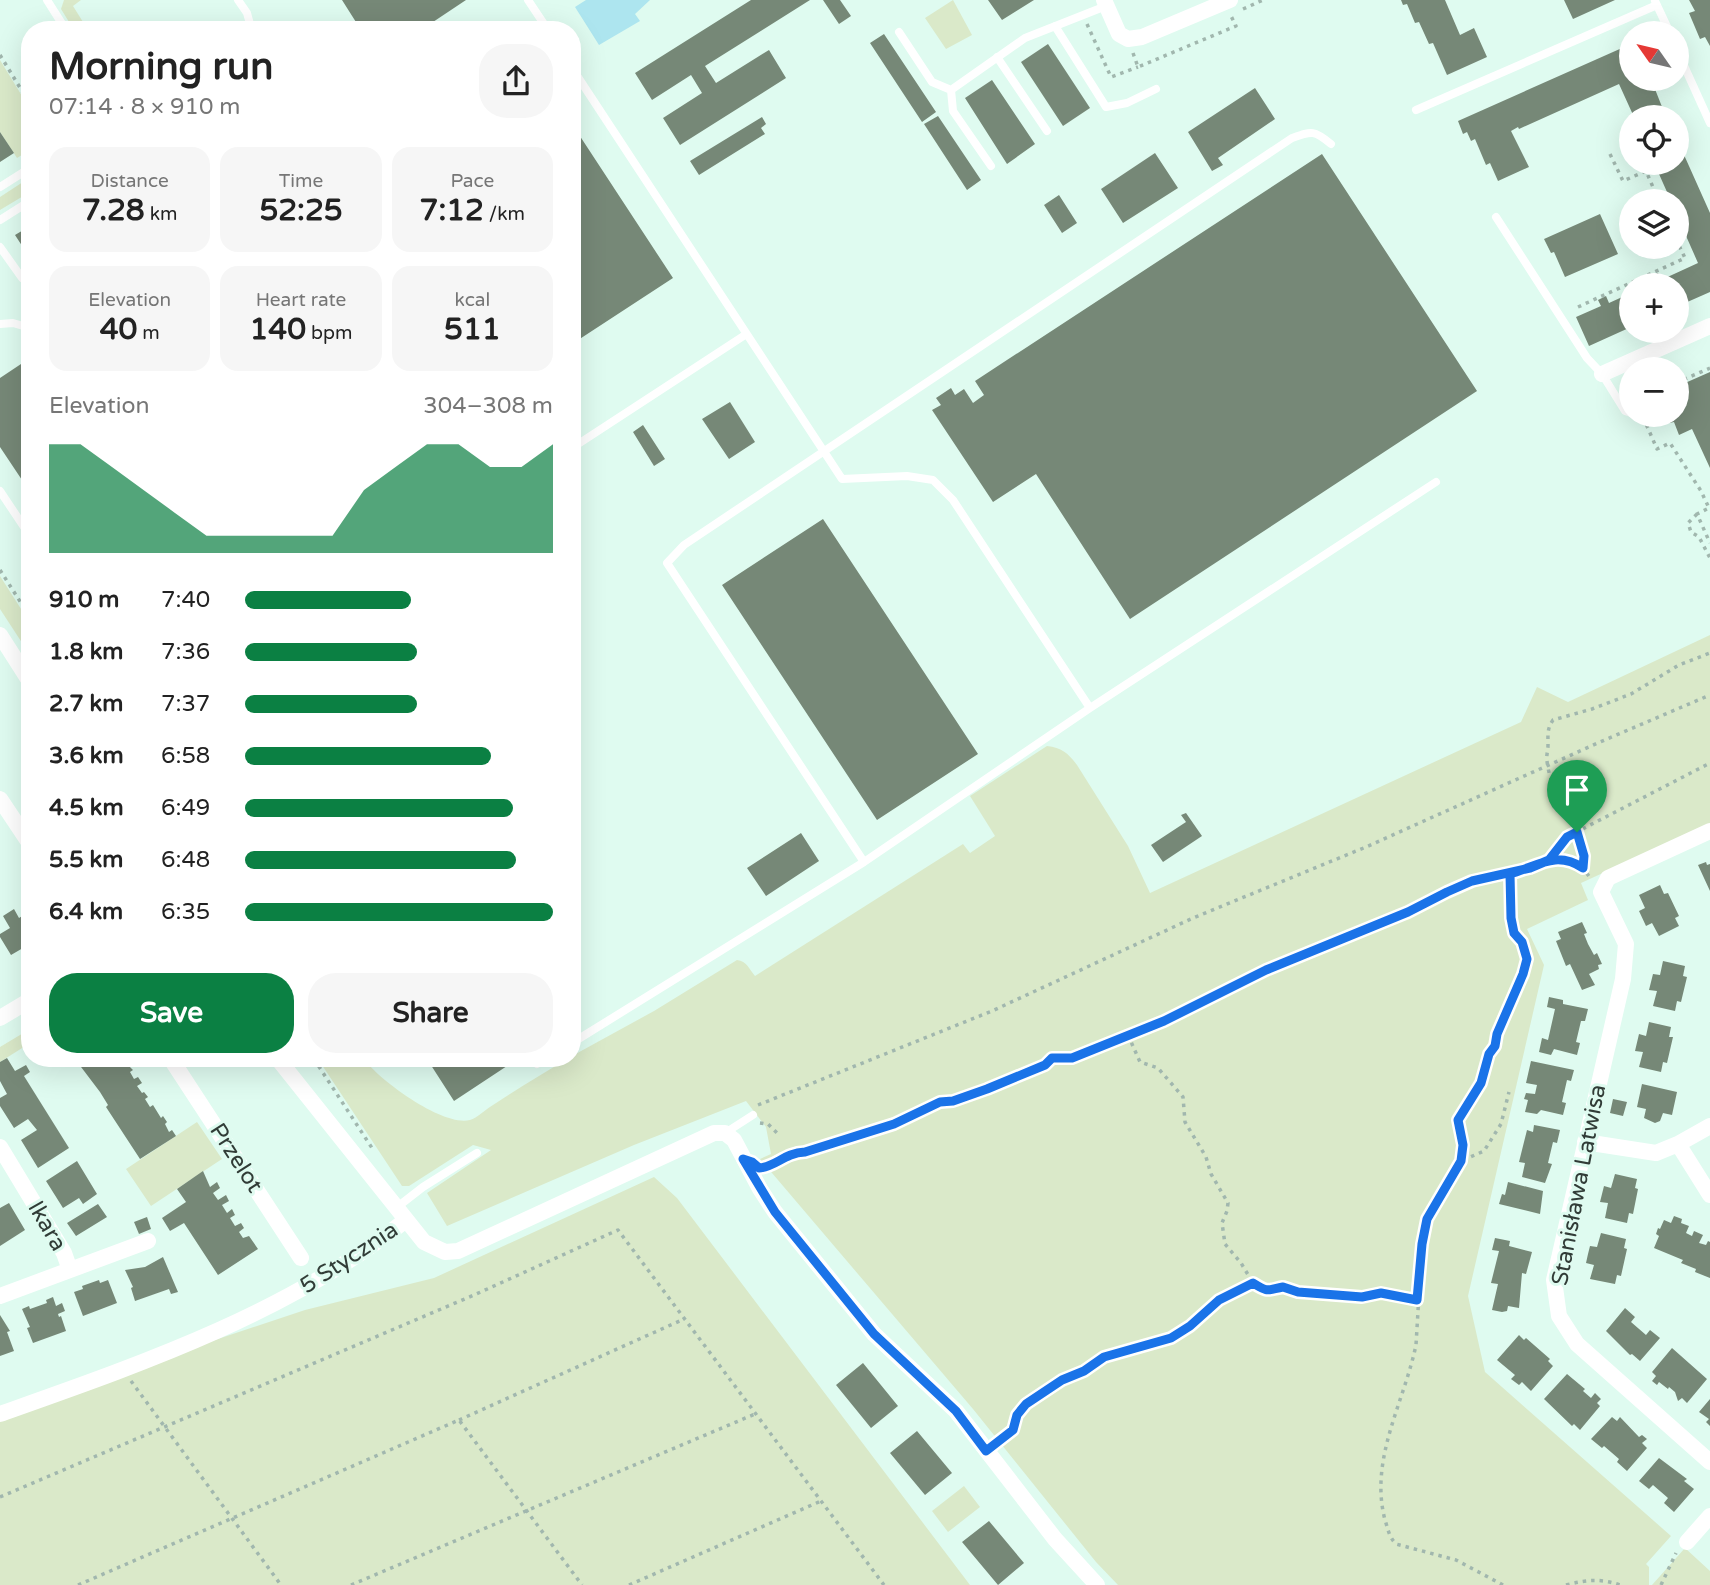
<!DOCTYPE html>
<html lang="en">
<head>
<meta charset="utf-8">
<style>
	:root { --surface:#fff; --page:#f6f6f6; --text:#222; --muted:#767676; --accent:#0b8043 }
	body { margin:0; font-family:"Varela Round",sans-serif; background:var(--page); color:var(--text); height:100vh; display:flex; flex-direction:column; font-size:26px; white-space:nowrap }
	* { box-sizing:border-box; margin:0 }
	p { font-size:23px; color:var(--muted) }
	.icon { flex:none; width:38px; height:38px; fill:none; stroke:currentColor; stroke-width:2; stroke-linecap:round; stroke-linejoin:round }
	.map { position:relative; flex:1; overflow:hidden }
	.drawer { position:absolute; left:21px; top:21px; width:560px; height:1046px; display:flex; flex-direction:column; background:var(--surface); border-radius:28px; box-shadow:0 7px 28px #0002 }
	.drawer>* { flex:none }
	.needle { width:46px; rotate:304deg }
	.fabs { position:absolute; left:1619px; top:21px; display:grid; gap:14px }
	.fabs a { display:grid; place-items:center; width:70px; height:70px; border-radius:50%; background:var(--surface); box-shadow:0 7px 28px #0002; font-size:35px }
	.pin { position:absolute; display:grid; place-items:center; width:60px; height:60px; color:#fff; margin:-72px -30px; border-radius:50% 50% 50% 0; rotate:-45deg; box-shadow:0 0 7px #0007 }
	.pin .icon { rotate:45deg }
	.round { display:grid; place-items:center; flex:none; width:74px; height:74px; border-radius:28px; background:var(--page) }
	.summary { display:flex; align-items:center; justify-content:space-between; height:119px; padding:0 28px }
	h1 { font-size:38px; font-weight:800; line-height:52px }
	.metrics { display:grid; grid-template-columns:repeat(3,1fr); gap:10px; height:119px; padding:7px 28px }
	.metrics div { display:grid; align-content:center; border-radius:18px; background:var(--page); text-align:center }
	.metrics b { font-size:30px; font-weight:800 }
	.metrics small { font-size:19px; font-weight:400 }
	.metrics p { font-size:19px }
	.chart { height:196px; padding:14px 28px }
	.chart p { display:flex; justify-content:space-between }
	.chart svg { width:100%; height:126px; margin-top:7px; fill:var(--accent); opacity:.7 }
	.action { display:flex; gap:14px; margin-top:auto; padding:14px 28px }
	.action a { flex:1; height:80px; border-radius:28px; background:var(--accent); color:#fff; font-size:28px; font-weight:800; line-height:80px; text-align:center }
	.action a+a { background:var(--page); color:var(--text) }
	ul { padding:0 28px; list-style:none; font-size:23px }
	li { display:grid; grid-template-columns:112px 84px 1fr; align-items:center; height:52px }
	li i { height:18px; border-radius:9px; background:var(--accent) }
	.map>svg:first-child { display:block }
	.green { fill:#dae9c9 }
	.water { fill:#ade5ef }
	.building { fill:#768877 }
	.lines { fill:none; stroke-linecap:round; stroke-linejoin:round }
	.path { stroke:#a1b7ae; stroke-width:3.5; stroke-dasharray:3.5 5; stroke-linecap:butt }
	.service { stroke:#fff; stroke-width:8 }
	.minor { stroke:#fff; stroke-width:16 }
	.route-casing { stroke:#fff; stroke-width:14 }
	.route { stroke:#1a73e8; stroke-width:9 }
	.labels { text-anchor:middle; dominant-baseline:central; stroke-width:6; stroke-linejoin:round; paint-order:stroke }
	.street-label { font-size:23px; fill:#313c37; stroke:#dffbf0 }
</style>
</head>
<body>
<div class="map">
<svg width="1710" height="1585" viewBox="0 0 1710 1585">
	<rect width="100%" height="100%" fill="#dffbf0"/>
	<path class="green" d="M64 0H81L73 6 88 30H74L61 9Z
		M953 0 972 35 946 49 925 18Z
		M0 60 30 109V150L17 158 0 132Z
		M23 182 30 192 0 210V197Z
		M0 576 30 623V655L0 609Z
		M1710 635V824L1581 883 1588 900 1527 929 1544 965 1468 1296 1485 1372 1671 1536 1646 1564 1649 1567V1585H1118L1096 1562 973 1409 760 1159 771 1154 766 1127 746 1101 634 1145 447 1226 427 1193 491 1150 473 1145 409 1186H402L318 1059H364C379 1080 443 1127 470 1120 477 1118 486 1109 493 1105 517 1089 542 1074 567 1059H572V1056L654 1011 737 960C747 961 749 969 755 976L963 844 970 853 995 836 970 796 1047 746C1062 748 1068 753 1077 765L1128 846 1150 893 1521 722 1537 687 1568 702Z
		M30 1029V1043L0 1062V1047Z
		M197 1122 222 1159 151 1206 126 1169Z
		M654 1177 677 1198 970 1585H0V1419L176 1353 305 1310 434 1278Z
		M964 1486 980 1507 948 1532 932 1511Z
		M1685 1548 1710 1571V1585H1652Z"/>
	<path class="water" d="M586 0H650L635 14 640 21 599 45 575 7Z"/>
	<path class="building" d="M342 0H466L421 30H361Z
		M751 0H810L705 66 716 83 769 50 786 78 680 145 663 118 702 93 691 75 652 100 635 73Z
		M823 0H840L851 16 839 24Z
		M988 0H1034L1002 20Z
		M1401 0H1445L1460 35 1474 28 1487 57 1447 75 1433 43 1429 44 1419 22 1415 23 1407 4 1403 5Z
		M1564 0H1615L1573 19Z
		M1689 0H1710V46L1705 37 1700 39 1689 13 1695 11Z
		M884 34 936 112 922 122 870 43Z
		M1048 44 1090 108 1063 126 1021 62Z
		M1631 44V79H1651L1666 117H1634L1619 84 1519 129 1518 127 1511 131 1529 167 1498 181 1490 163 1486 165 1475 139 1471 141 1467 132 1463 134 1458 121Z
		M992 80 1035 144 1007 164 965 98Z
		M1255 88 1275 119 1218 158 1223 165 1212 171 1188 132Z
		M938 116 981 180 967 190 924 124Z
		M762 117 766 124 761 128 765 134 699 175 690 161Z
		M572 124 673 278 572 344Z
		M0 132 14 153 0 162Z
		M1631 132V153L1623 136Z
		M1676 137 1710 213V292L1676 307V285H1654L1650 277 1658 273 1661 280 1698 263 1679 220 1676 221V201H1671L1655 165 1645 169 1642 163H1676Z
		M1155 153 1178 188 1123 223 1101 189Z
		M1322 154 1477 391 1130 619 1036 474 993 502 932 410 941 405 936 398 951 388 955 395 964 389 973 403 984 395 975 381Z
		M1059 195 1077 223 1062 233 1044 205Z
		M1600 214 1618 254 1565 277 1554 252 1551 253 1544 239Z
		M30 226V258L15 235Z
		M1631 293V327L1589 346 1576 317 1601 306 1598 300 1606 296 1609 303Z
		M24 362 30 371V492L0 447V378Z
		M1710 372V468L1692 429 1679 435 1674 422 1669 423 1666 415H1676V387Z
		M730 402 755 442 729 459 702 419Z
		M643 425 665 459 654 466 633 432Z
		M823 519 978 754 877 820 722 585Z
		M1186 813 1202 836 1163 862 1151 845 1186 822 1181 815Z
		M801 833 819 861 766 896 747 868Z
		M1706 862 1707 865 1710 864V891L1698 865Z
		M1660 885 1664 894 1668 893 1679 916 1675 918 1679 926 1659 936 1652 923 1646 926 1639 911 1645 908 1639 895Z
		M14 909 19 918 30 911V953L27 955 23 948 11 955 0 937V934L10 928 3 916Z
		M1582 922 1587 933 1584 934 1588 944 1594 955 1597 953 1602 964 1598 965 1599 969 1589 974 1595 985 1582 990 1570 964 1566 966 1556 941 1561 939 1558 932Z
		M1663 961 1685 966 1683 976 1687 977 1681 1002 1677 1001 1675 1011 1653 1006 1657 991 1649 990 1653 974 1660 975Z
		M1549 997 1563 1000V1004L1588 1009 1585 1021H1581L1576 1042 1580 1043 1577 1055 1554 1049 1551 1055 1539 1052 1542 1038 1548 1040 1555 1009 1547 1007Z
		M1649 1022 1671 1027 1669 1037H1673L1667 1063 1663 1062 1661 1072 1639 1067 1643 1052 1635 1051 1639 1034 1646 1036Z
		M7 1058 15 1071 26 1065 30 1072 24 1076 69 1148 38 1168 21 1140 37 1130 28 1119 14 1128 0 1106V1098L7 1094 0 1081V1062Z
		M75 1059H122L133 1070 130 1072 134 1079 138 1077 142 1083 137 1086 142 1093 144 1092 148 1097 145 1099 150 1107 153 1105 161 1118 163 1116 167 1122 165 1124 169 1132 172 1130 176 1136 140 1159 106 1107 108 1105 100 1092Z
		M427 1059H503L507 1066 454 1101Z
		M1531 1061 1574 1070 1571 1081 1567 1080 1562 1102 1566 1103 1563 1115 1541 1110 1537 1114 1525 1112 1528 1100 1524 1099 1526 1093 1535 1094 1537 1085 1526 1083Z
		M1642 1084 1677 1092 1672 1115 1663 1113 1660 1121 1655 1123 1644 1118 1646 1109 1637 1107Z
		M1613 1099 1627 1102 1623 1116 1610 1113Z
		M1534 1125 1560 1130 1557 1143 1553 1142 1548 1163 1552 1164 1545 1183 1522 1177 1525 1163 1519 1162 1527 1130 1533 1132Z
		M77 1161 97 1194 83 1204 79 1198 63 1208 46 1181Z
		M203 1171 210 1187 217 1182 220 1188 213 1193 218 1200 226 1195 229 1201 222 1205 227 1213 232 1209 235 1215 230 1218 235 1226 241 1223 244 1228 239 1232 243 1238 249 1236 258 1249 218 1275 184 1223 170 1231 162 1218 186 1202 177 1189Z
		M1615 1174 1637 1179 1635 1188 1638 1189 1633 1214 1629 1213 1627 1223 1605 1218 1608 1203 1600 1202 1604 1186 1611 1188Z
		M1508 1182 1543 1191 1540 1214 1499 1204 1502 1194 1505 1195Z
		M9 1203 25 1230 0 1246V1208Z
		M98 1204 107 1217 76 1236 67 1223Z
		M1674 1216 1682 1219 1681 1223 1689 1226 1686 1233 1692 1236 1694 1231 1703 1235 1699 1243 1706 1245 1708 1241 1710 1242V1278L1695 1272 1696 1269 1681 1263 1683 1260 1654 1248 1659 1236 1656 1234 1658 1228 1660 1229 1664 1220 1671 1223Z
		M147 1217 151 1229 139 1234 134 1222Z
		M1601 1233 1626 1239 1624 1248 1627 1249 1621 1276 1617 1275 1615 1284 1590 1279 1594 1265 1586 1263 1588 1254 1590 1246 1597 1247Z
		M1495 1238 1510 1241 1509 1246 1532 1252 1526 1274 1522 1273 1519 1308 1508 1306 1507 1311 1502 1312 1492 1310 1498 1284 1491 1283 1499 1251 1492 1250Z
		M163 1257 178 1292 171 1294 169 1289 135 1301 131 1288 133 1287 125 1270 145 1267Z
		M99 1280 100 1283 108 1280 117 1303 83 1316 74 1292 83 1289 82 1286Z
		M53 1297 56 1306 62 1303 65 1311 58 1314 59 1317 61 1316 66 1331 33 1343 27 1328 30 1327 22 1309 29 1306 30 1309 47 1303 46 1300Z
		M1625 1308 1635 1317 1631 1322 1646 1335 1650 1330 1660 1338 1640 1361 1632 1354 1630 1355 1606 1331Z
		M0 1315 10 1331 7 1332 14 1351 0 1356Z
		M1519 1335 1524 1340 1526 1338 1550 1359 1548 1361 1553 1366 1531 1391 1522 1382 1519 1385 1511 1379 1515 1375 1497 1360Z
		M1672 1348 1707 1379 1687 1403 1682 1398 1678 1401 1675 1392 1669 1387 1668 1389 1659 1382 1657 1385 1652 1381 1656 1376 1652 1372Z
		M863 1363 898 1406 871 1428 836 1385Z
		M1567 1374 1585 1389 1583 1391 1591 1398 1595 1393 1601 1399 1597 1403 1600 1406 1580 1430 1574 1424 1572 1426 1544 1399Z
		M1710 1399V1426L1706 1422 1709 1419 1699 1412Z
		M1612 1417 1617 1421 1620 1417 1639 1437 1642 1435 1647 1439 1642 1443 1647 1448 1627 1471 1617 1462 1619 1459 1604 1446 1602 1448 1591 1439Z
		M917 1431 952 1473 925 1495 890 1453Z
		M1659 1458 1687 1479 1684 1481 1694 1489 1674 1512 1664 1503 1668 1498 1653 1485 1649 1489 1639 1481Z
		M989 1521 1024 1563 998 1585 962 1542Z"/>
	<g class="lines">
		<path class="path" d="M1243 9 1263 0
			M1087 24 1111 77 1138 67
			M1133 53 1138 67 1236 26 1231 16
			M0 55 30 104
			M1610 154 1623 181 1646 171 1659 201
			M1578 307 1685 258 1676 239
			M1676 383 1710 368
			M1643 417 1657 449 1670 443 1701 491 1709 508 1697 514 1710 543
			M1697 514 1688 523 1691 532 1699 537 1710 558
			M0 570 30 617
			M1549 860C1569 856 1580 863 1591 879
			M1583 868C1585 827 1551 800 1547 761 1546 756 1548 751 1548 745 1548 734 1547 729 1553 720L1592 709 1631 694 1679 665 1710 653
			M1128 1035 1140 1062 1158 1068 1183 1097 1185 1122 1206 1157 1211 1174 1228 1203 1227 1211 1222 1223 1225 1244 1241 1263 1253 1283
			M314 1059 372 1148
			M758 1105 992 1011 1193 918 1366 847 1600 742 1710 695
			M760 1123 768 1124 777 1133
			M1461 1161 1463 1145 1458 1120 1481 1083 1489 1053 1495 1046 1497 1034 1523 973 1527 959 1522 942 1514 933 1511 918 1510 874
			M767 1167 790 1153 805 1152 894 1124 940 1102 953 1100 987 1089 1045 1065 1052 1058H1072L1164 1022 1266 970 1408 912 1447 892 1472 882 1530 868 1549 860 1567 837 1710 763
			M131 1381 281 1585
			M459 1420 684 1319
			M1000 1440 1013 1430 1017 1415 1025 1404 1063 1380 1084 1371 1104 1357 1171 1338 1190 1326 1219 1299 1253 1283C1269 1293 1267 1290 1283 1287L1298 1292 1361 1297 1381 1293 1417 1300
			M0 1497 474 1295 618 1230 884 1585
			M78 1585 459 1420 582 1585
			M351 1585 755 1414
			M629 1585 821 1501
			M1503 1585 1456 1560 1396 1544C1389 1537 1388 1529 1385 1520 1369 1459 1404 1403 1416 1345L1422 1244 1427 1219 1461 1161 1484 1151 1501 1124 1509 1092
			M1566 1585C1586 1580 1600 1578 1620 1585
			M1661 1585 1676 1553"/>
		<path class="service" d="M47 0 66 30
			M238 0 247 13 250 24 242 30
			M528 0 548 30
			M1655 1 1670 33
			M1055 26 1106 107 1127 103 1156 89
			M899 32 932 82 951 90
			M1676 48 1710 123
			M997 57 1047 131
			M572 68 842 479 907 476 933 480 953 500 1090 708
			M1416 110 1657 5
			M991 166 953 111 951 90 1025 38 1106 6
			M0 187 30 168
			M1496 217 1587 358 1602 374 1625 411 1631 413
			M0 220 30 201
			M0 247 22 278
			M0 324 13 323 30 328
			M572 448 745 335
			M0 491 30 536
			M864 862 667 563 684 545 1292 138C1312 131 1314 130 1331 144
			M572 1043 864 862 1090 708 1436 482
			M537 1064 547 1059
			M725 1133 753 1115
			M396 1208 423 1187 477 1153"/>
		<path class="minor" d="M1104 0 1119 34 1128 39 1142 37 1230 0
			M1602 374 1710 326
			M0 635 30 682
			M0 799 30 844
			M1710 831 1608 878 1601 892 1626 944 1623 979 1554 1280 1559 1316 1577 1344 1710 1462
			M0 1018 30 1000
			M171 1059 301 1258
			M278 1059 424 1242 445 1252 458 1251 714 1133H725L734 1140 760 1189 775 1212 874 1334 956 1411 1055 1539 1097 1585
			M1585 1142 1656 1153 1678 1144 1710 1126
			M1678 1144 1710 1195
			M0 1147 64 1253 70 1270
			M0 1296 148 1241
			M0 1414C141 1364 287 1314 406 1220
			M1687 1542 1710 1516"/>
	</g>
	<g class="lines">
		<defs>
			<path id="route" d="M1577 832 1567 837 1549 860 1530 868 1472 881 1447 892 1408 912 1266 970 1164 1021 1072 1058H1052L1045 1065 987 1089 953 1101 940 1102 894 1124 805 1152C784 1153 776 1167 759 1168L752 1162 743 1159 775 1212 874 1334 956 1411 986 1451 1013 1430 1017 1415 1026 1404 1062 1380 1084 1371 1104 1357 1171 1338 1190 1326 1219 1300 1253 1283C1269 1293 1267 1290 1283 1287L1298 1292 1362 1297 1381 1293 1417 1300 1422 1244 1427 1219 1461 1161 1463 1145 1458 1120 1481 1083 1489 1054 1495 1046 1497 1034 1523 974 1527 959 1522 942 1514 933 1511 918 1510 874C1538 866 1556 850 1583 868L1584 856 1577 832"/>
		</defs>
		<use href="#route" class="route-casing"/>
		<use href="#route" class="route"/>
	</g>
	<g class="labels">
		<g class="street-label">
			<text transform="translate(236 1158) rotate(57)">Przelot</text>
			<text transform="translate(1579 1185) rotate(-79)">Stanisława Latwisa</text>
			<text transform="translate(47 1226) rotate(60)">Ikara</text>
			<text transform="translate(349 1258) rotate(-33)">5 Stycznia</text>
		</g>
	</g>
</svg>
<div class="fabs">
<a><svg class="needle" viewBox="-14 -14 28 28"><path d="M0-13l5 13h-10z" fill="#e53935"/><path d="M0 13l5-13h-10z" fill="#767676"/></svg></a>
<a><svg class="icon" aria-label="locate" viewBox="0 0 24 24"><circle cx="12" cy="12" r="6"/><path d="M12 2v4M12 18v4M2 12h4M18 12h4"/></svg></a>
<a><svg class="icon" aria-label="layers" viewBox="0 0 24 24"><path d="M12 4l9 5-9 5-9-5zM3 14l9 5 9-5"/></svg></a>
<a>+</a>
<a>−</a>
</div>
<div class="pin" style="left:1577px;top:832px;background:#1e9e55"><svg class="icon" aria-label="arrive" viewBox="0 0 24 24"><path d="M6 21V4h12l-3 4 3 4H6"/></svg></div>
<section class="drawer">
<div class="summary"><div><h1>Morning run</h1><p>07:14 · 8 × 910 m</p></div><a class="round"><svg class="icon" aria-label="share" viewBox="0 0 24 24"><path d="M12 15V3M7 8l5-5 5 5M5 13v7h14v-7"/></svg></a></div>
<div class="metrics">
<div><p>Distance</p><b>7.28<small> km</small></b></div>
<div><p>Time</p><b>52:25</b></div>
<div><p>Pace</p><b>7:12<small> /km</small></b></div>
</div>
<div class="metrics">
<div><p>Elevation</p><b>40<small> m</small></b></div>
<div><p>Heart rate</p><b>140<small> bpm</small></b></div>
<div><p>kcal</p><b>511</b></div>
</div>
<div class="chart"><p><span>Elevation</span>304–308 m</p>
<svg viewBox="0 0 160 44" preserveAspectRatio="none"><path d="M0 44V6L10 6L20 14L30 22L40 30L50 38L60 38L70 38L80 38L90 38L100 22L110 14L120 6L130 6L140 14L150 14L160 6V44z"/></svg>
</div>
<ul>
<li><b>910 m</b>7:40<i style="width:54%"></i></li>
<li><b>1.8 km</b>7:36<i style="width:56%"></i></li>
<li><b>2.7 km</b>7:37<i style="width:56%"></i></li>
<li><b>3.6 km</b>6:58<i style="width:80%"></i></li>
<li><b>4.5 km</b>6:49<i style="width:87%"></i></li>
<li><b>5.5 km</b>6:48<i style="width:88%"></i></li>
<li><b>6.4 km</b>6:35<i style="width:100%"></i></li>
</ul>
<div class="action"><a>Save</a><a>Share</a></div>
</section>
</div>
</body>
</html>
